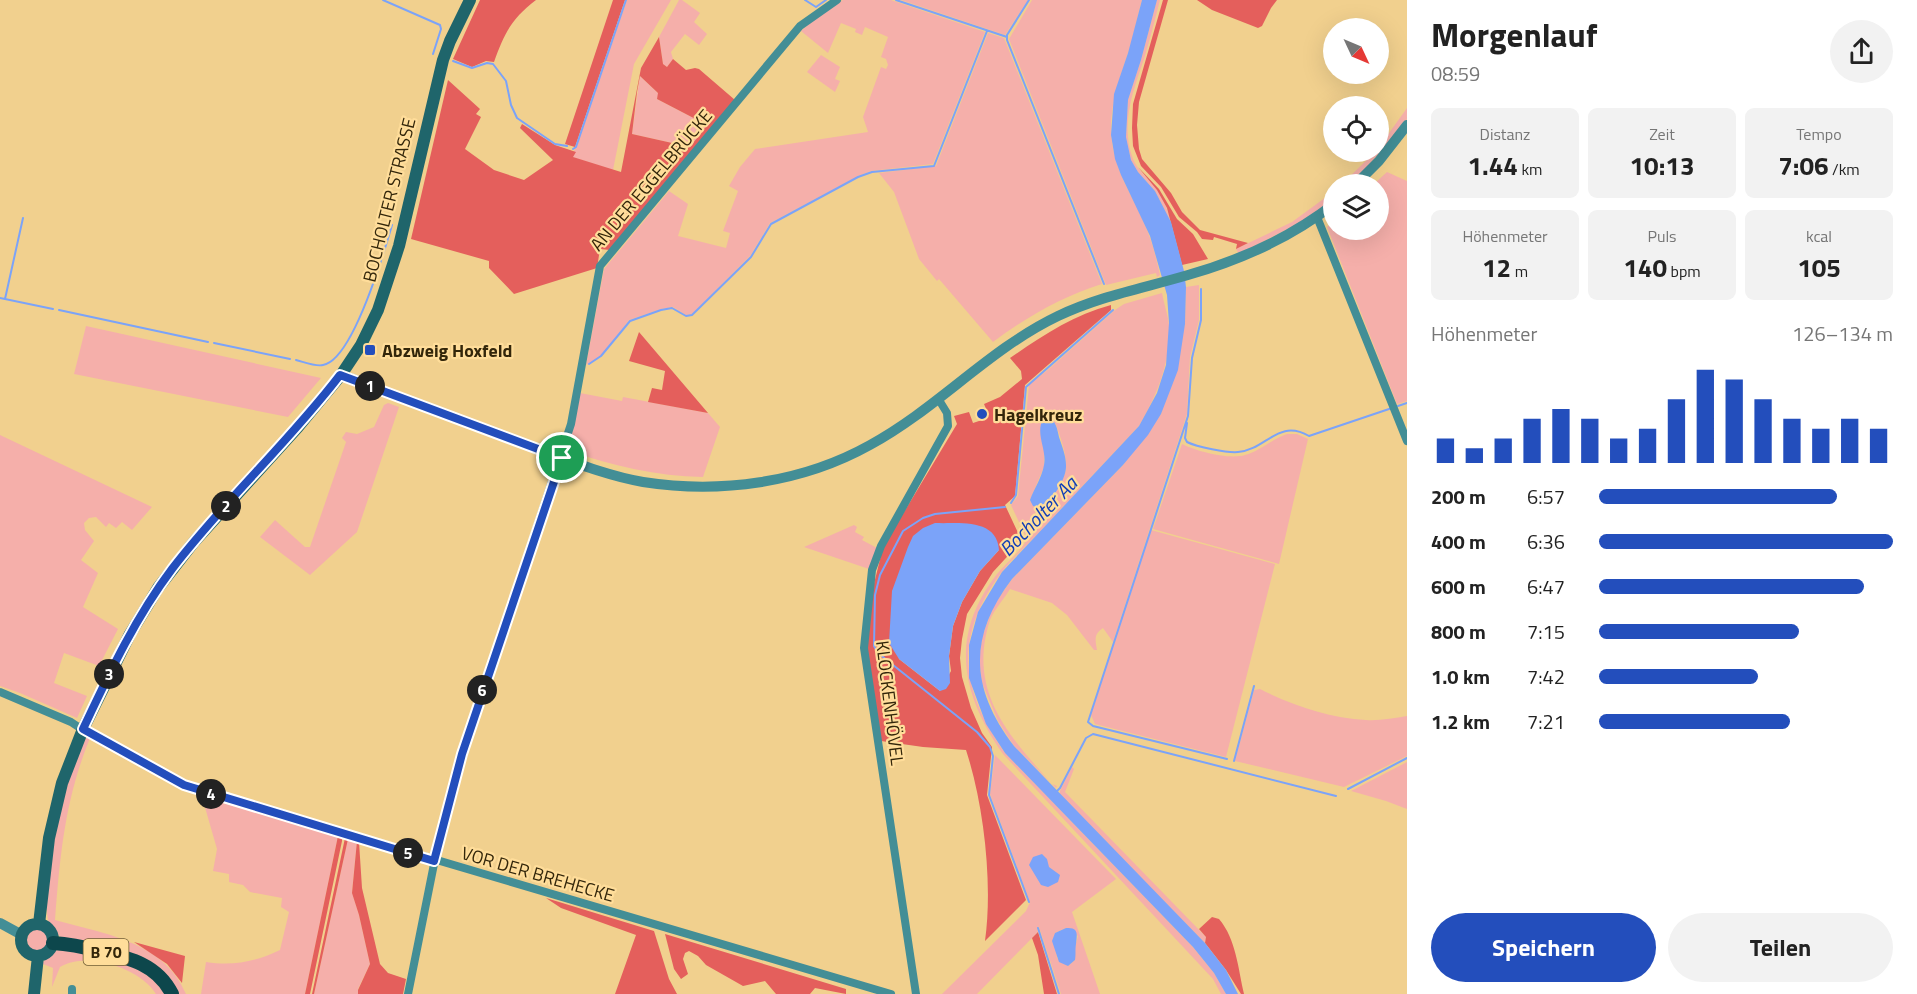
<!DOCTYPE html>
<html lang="de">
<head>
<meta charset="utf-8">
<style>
	:root { --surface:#fff; --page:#f2f2f2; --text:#222; --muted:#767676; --accent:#234ebc }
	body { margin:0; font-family:"Titillium Web",sans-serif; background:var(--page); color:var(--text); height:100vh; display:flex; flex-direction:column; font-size:22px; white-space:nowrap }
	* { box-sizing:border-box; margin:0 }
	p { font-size:20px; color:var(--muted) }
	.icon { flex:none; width:33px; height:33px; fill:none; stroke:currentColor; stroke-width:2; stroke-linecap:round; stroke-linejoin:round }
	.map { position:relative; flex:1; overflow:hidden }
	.details { display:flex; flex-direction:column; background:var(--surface); width:510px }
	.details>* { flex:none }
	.needle { width:39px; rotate:134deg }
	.buttons { position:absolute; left:1323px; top:18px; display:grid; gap:12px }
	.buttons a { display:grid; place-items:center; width:66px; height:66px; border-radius:50%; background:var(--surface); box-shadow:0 6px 24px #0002; font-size:30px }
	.pin { position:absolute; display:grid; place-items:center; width:51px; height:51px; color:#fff; margin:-26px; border:3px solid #fff; border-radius:50%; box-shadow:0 2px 6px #0007 }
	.km { position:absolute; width:30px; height:30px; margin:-15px; border-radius:50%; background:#222; color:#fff; font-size:16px; line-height:30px; text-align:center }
	.round { display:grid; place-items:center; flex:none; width:63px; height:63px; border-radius:32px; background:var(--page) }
	.summary { display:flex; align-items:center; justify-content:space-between; height:102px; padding:0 24px }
	h1 { font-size:33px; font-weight:700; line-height:45px }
	.stats { display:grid; grid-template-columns:repeat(3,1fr); gap:9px; height:102px; padding:6px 24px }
	.stats div { display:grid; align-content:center; border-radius:9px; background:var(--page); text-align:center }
	.stats b { font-size:26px; font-weight:700 }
	.stats small { font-size:16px; font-weight:400 }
	.stats p { font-size:16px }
	.chart { height:168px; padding:12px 24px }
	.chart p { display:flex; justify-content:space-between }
	.chart svg { width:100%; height:108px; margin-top:6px; stroke:var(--accent); stroke-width:6 }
	.action { display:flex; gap:12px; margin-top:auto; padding:12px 24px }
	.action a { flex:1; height:69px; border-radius:36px; background:var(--accent); color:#fff; font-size:24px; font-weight:700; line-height:69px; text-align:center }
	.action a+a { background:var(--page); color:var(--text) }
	ul { padding:0 24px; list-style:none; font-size:20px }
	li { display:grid; grid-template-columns:96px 72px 1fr; align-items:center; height:45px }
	li i { height:15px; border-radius:8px; background:var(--accent) }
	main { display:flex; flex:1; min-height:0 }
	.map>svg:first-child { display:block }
	.green { fill:#f5afaa; fill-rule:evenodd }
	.forest { fill:#e45f5c; fill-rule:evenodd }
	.water { fill:#7ba3f9 }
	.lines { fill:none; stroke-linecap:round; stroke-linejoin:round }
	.stream { stroke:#7ba3f9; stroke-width:2 }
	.minor { stroke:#438e96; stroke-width:8 }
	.tertiary { stroke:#438e96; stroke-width:10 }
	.secondary { stroke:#1f656b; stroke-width:12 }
	.primary { stroke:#0d474c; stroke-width:14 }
	.route-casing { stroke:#fff; stroke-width:12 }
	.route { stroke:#234ebc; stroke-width:8 }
	.poi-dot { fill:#234ebc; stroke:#ffdd9a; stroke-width:2 }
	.labels { text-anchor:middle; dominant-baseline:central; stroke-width:4.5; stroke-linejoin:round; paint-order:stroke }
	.shield { fill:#ffdd9a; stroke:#705d35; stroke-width:1.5 }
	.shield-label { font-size:16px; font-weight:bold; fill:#33260a }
	.street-label { font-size:18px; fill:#33260a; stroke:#ffdd9a }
	.poi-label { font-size:18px; font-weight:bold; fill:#33260a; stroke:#ffdd9a; text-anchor:start }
	.water-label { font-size:20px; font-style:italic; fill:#113eb7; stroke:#ffdd9a }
</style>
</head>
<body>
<main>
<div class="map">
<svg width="1407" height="994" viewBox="0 0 1407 994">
	<rect width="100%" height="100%" fill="#f1d08e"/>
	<path class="green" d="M627 0H671L634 64 613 170 572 157Z
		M679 0H682L700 13 694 22 707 34 699 45 685 34 671 52 673 59 667 67 663 64 659 37Z
		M843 0H891L985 32 933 164 871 171 858 176 770 223 750 256 692 314 686 315 673 307 661 309 629 320 601 356 586 365 604 269 669 191 688 204 678 236 726 248 730 233 723 231 738 191 729 186 740 167 755 149 868 132 863 117 881 67 886 69 888 65 886 59 881 57 888 37 865 27 862 35 855 32 856 29 841 23 828 53 801 31 817 17Z
		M901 0H1028L1005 35Z
		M1032 0H1142C1137 18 1134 36 1128 53 1116 89 1104 122 1116 160 1122 182 1135 201 1144 223 1152 240 1156 257 1160 275L1157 277 1156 273 1106 285 1009 39Z
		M1157 0H1160C1155 20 1150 39 1144 59 1133 91 1120 125 1133 159 1138 171 1148 178 1156 188 1164 198 1167 210 1171 222L1155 191 1138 172 1131 160 1126 137 1128 100 1141 60Z
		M988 33 1004 38 1102 284C1063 296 1025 318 993 342L939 279 937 281 919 259 894 192 879 173 936 166Z
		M821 55 840 67 835 79 840 81 835 92 807 72Z
		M640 76 659 94 657 99 707 125 690 147 632 134Z
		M1407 108V119L1396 134 1352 184H1342L1375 152H1378L1379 147Z
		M1387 172 1407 181V401L1397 404 1327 227 1333 222 1334 230H1378V184H1374Z
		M1333 192V200L1311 217 1239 254 1236 249 1292 222Z
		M1199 285V320L1190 357 1187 414 1113 642 1103 628C1094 634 1095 639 1097 650H1094L1067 615 1052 603 1010 589C1004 599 994 610 990 620 967 691 1008 735 1052 784L1057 786 1056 788 1014 746 998 721 982 683 979 660 982 637 994 605 1012 579 1123 465 1161 414 1185 324 1186 287Z
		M1162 293C1164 304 1168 315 1169 325 1171 362 1157 395 1139 426 1107 460 1076 493 1045 526 1031 542 1014 556 1001 573 954 637 960 689 1005 753L1193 947 1214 973 1226 994H1221L1213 979 1003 754C961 693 949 636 997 574 1007 562 1020 553 1027 539L1011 505 1018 496 1029 385 1050 368 1115 310 1124 304ZM1055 423C1060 435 1066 452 1066 465 1067 478 1051 503 1039 508L1030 500 1044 467V451Z
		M86 326 321 378 288 417 74 374Z
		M580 393 622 401 623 397 708 413 720 427 703 477C656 476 613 466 570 451L568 448Z
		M388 403 399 407 357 532 310 575 260 537 275 520 305 547H310L346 442 342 438 346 432 357 434 374 427 384 405Z
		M1287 434H1297L1308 439 1279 564 1153 529 1182 444C1196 451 1229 460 1245 455 1260 451 1272 439 1287 434Z
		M0 435 152 507 132 530 122 522 116 528 109 523 106 527 96 517 89 518 84 523 85 530 94 541 81 560 98 573 83 607 118 629 99 666 64 653 54 683 87 696 77 718 20 693 0 686Z
		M854 525 857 527 855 532 864 537 862 540 877 548 869 569 804 547Z
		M1151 530 1275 564 1226 757 1095 724 1091 715Z
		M1260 689C1291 705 1330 718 1366 720 1379 721 1394 718 1407 716V756L1344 787 1235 761 1254 690Z
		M86 738H90C65 799 60 855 55 920 104 934 164 941 186 994H177L170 981 61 937C56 933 51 929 49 923 41 903 58 809 66 785 71 769 79 754 86 738Z
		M995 755 1116 879 1072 912 1100 994H1061L1039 927 1037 928 1038 932 977 994H942L1026 911 1030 902 990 794ZM1066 928 1078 936 1075 947V960L1068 966 1057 958 1055 933Z
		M1407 762V809L1386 801 1351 791Z
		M1072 767 1074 769 1065 792 1206 937 1205 943 1060 794V791Z
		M202 797 338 836 305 994H201L206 962C233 966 255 962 280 950L289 912 281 907 282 898 250 892 243 885 229 882V874L213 871 217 849Z
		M348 839 357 841 352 892 359 915 370 964 358 989V994H314Z
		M27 940a11 11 0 1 1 22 0a11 11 0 1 1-22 0Z
		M59 949H68C104 958 144 960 165 994H156C140 968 87 951 60 967L52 987 53 968 43 964V962L51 953Z"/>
	<path class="forest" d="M480 0H536C511 19 504 34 494 62L486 61 472 67 453 59Z
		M613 0H625L575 147 565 144Z
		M1163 0H1168L1139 102 1137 125 1139 149 1142 159 1171 193 1182 212 1200 230 1248 243 1236 249 1237 244 1214 237 1213 240 1202 239 1197 232 1179 217 1161 187 1141 166 1133 146 1132 128 1133 104Z
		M1197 0H1277L1271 8 1262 26 1258 28 1212 10Z
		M659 37 663 64 667 67 673 59 686 70 695 68 699 69 735 100 610 250 600 249 597 268 514 294 489 268V261L411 239 448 80 480 109 476 114 481 117 465 149 494 170 524 180 553 160 520 128 522 124 555 145 576 152 573 157 621 172 641 68ZM640 76 658 93 657 99 707 125 690 147 632 134 637 92Z
		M1138 167 1159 189 1177 219 1193 234 1208 259 1182 265 1167 208 1157 190Z
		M1111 305V310L1025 385 1015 496 1005 505 1020 537 1016 547 993 572 967 614 962 639 960 658 962 677 971 708 982 733 992 747 987 795 1026 900 985 941C993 884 984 805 966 750L923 747 881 741 867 646 872 592 883 547 957 424 954 416 969 412 973 423 982 420 987 411 984 404 1000 397 1022 379 1021 371 1010 358C1042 336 1073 315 1111 305ZM999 550 980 571 962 602 953 626 949 656 951 671 940 691 899 659 892 614V591Z
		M639 332 708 413 648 402 652 388 662 390 665 371 629 361Z
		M338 836 342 837V841L310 994H305Z
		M345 838 348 839 314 994H312Z
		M357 841 359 842 362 888 380 964 388 973 406 979 403 994H358V990L370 964 359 915 352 893Z
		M546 898 654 931 669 979 677 994H615L636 935 561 908Z
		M1212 917 1219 919C1236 939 1238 968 1244 994H1241L1226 970 1205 943 1206 937 1199 929Z
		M1038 932 1057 994H1044L1038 955 1032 938Z
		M665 934 846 989V994L815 988 810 994H776L765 981 743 986 706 965 698 956 689 951 685 953 683 959 688 974 681 979 674 969Z
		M134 942 185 956 182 983 167 964Z"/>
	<path class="water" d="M1142 0H1157L1141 60 1128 100 1126 137 1131 160 1138 172 1155 191 1171 222 1184 271 1186 287 1185 324 1178 370 1161 414 1148 435 1123 465 1012 579C968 637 970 688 1014 746L1205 943 1226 970 1238 994H1226L1214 973 1193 947 1005 753 986 724 969 678V645L978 612 1002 572 1139 426 1157 393 1166 365 1169 323 1167 295 1150 236 1121 175 1115 159 1111 135 1114 94 1128 53Z
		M1048 417C1056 421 1057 428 1059 437 1062 446 1066 456 1066 465 1067 479 1051 503 1039 508L1033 506 1030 500C1034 489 1042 477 1044 465 1047 449 1035 434 1043 419Z
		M935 523C959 524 997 518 999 550L980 571 962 602 953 626 949 656 950 683 946 689 940 691 899 659 889 643 892 591 908 547 913 536 923 528Z
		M1042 854 1047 859 1049 867 1060 875 1058 882 1048 887 1041 885 1029 865 1033 857Z
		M1066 928C1079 927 1077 934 1076 944 1075 950 1076 954 1075 960L1068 966 1059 962 1052 941 1055 933Z"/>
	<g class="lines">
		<path class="stream" d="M383 0 440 25 441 29 433 54
			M805 0 816 7 826 0
			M896 0 1007 37
			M1029 0 1007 35V40L1104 284
			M453 61 472 68 487 63 493 64 506 81 511 105 517 118 555 144 567 146
			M573 149 576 147 626 0
			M1201 289V320L1192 358 1188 416 1088 722 1093 726 1227 759
			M0 298 53 309
			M5 299 23 218
			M59 310 208 342
			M214 343 290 359
			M296 360C304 362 316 367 323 365 353 360 384 252 392 225
			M589 364 601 356 630 321 661 310 672 308 686 316 692 315 751 257 771 224 858 177 872 172 934 166 987 31
			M1398 406 1407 403
			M1187 423 1185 438 1187 442C1197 447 1227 453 1238 452 1266 450 1278 418 1309 436L1392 408
			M1011 503 1016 495 1026 387 1113 310
			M1005 507 935 514 923 518 903 531 880 575 875 595 874 646 878 653 977 732 990 747 993 756 989 795 1029 902
			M1234 761 1254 686
			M1348 789 1407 758
			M1056 792 1060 788 1086 738 1093 734 1336 796
			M1038 928 1059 994"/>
		<path class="minor" d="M1317 217 1407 441
			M0 692 71 722 89 734 193 788 891 994
			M72 994V989
			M408 994 437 849 462 754 571 424 600 266 800 26 837 0
			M916 994 864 648 872 570 881 546 948 426 947 413 939 400"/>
		<path class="tertiary" d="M1356 184 1379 161 1407 125
			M341 375C365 383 388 393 412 402 455 418 497 434 540 450 573 462 608 476 643 482 720 494 802 483 870 445 938 408 989 349 1058 316 1100 296 1144 288 1188 275 1241 260 1290 238 1334 204
			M0 923 22 935"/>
		<path class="secondary" d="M39 924 49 838 62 783 83 729 130 634 158 588 193 543 298 427 341 375 361 345 378 310 399 246 443 60 450 41 470 0
			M21 940a16 16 0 1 1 32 0a16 16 0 1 1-32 0Z
			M34 994 38 956"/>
		<path class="primary" d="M53 943C69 944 84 947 99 951 129 958 157 964 172 994"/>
	</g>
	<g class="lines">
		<defs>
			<path id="route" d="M340 375 562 458 462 754 434 861 184 785 83 729C109 674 135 618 172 569 224 501 288 443 340 375Z"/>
		</defs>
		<use href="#route" class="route-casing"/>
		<use href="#route" class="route"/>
	</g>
	<g class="poi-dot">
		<rect x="364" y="344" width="12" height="12" rx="3"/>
		<circle cx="982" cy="414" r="6"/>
	</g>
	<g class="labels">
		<rect class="shield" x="83.5" y="939" width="45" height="26" rx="4.5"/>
		<g class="shield-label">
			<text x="106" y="952">B 70</text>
		</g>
		<g class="street-label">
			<text transform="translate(651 180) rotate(-50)">AN DER EGGELBRÜCKE</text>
			<text transform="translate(389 200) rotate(-76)">BOCHOLTER STRASSE</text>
			<text transform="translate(890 703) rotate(83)">KLOCKENHÖVEL</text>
			<text transform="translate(538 874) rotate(16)">VOR DER BREHECKE</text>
		</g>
		<g class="poi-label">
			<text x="382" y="350">Abzweig Hoxfeld</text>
			<text x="994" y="414">Hagelkreuz</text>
		</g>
		<g class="water-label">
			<text transform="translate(1038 516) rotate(-46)">Bocholter Aa</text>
		</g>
	</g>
</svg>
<div class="buttons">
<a><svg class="needle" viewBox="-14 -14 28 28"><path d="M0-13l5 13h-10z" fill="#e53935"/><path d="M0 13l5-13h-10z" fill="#767676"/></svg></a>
<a><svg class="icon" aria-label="locate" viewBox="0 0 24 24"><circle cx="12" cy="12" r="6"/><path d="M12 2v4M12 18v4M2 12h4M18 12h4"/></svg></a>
<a><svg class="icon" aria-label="layers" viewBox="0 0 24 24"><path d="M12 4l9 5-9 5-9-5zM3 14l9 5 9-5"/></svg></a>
</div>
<div class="pin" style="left:562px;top:458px;background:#1e9e55"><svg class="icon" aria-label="arrive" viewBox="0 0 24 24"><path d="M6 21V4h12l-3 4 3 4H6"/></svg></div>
<b class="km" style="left:370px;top:386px">1</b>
<b class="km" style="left:226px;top:506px">2</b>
<b class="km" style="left:109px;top:674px">3</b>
<b class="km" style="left:211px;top:794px">4</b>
<b class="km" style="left:408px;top:853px">5</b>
<b class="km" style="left:482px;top:690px">6</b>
</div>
<section class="details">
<div class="summary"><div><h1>Morgenlauf</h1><p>08:59</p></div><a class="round"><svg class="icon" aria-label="share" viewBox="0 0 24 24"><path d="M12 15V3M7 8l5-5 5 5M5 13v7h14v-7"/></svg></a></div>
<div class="stats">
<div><p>Distanz</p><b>1.44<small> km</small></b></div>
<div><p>Zeit</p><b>10:13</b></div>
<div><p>Tempo</p><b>7:06<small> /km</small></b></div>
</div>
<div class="stats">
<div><p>Höhenmeter</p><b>12<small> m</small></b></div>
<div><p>Puls</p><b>140<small> bpm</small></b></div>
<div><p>kcal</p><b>105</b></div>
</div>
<div class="chart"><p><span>Höhenmeter</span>126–134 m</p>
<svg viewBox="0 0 160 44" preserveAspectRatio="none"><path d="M5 44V34M15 44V38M25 44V34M35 44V26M45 44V22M55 44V26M65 44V34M75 44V30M85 44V18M95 44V6M105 44V10M115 44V18M125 44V26M135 44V30M145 44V26M155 44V30"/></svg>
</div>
<ul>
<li><b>200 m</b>6:57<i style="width:81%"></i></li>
<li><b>400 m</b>6:36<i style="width:100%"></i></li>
<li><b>600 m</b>6:47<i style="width:90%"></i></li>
<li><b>800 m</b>7:15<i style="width:68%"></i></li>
<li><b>1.0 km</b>7:42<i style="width:54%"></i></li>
<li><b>1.2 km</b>7:21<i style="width:65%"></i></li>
</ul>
<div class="action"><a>Speichern</a><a>Teilen</a></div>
</section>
</main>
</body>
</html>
